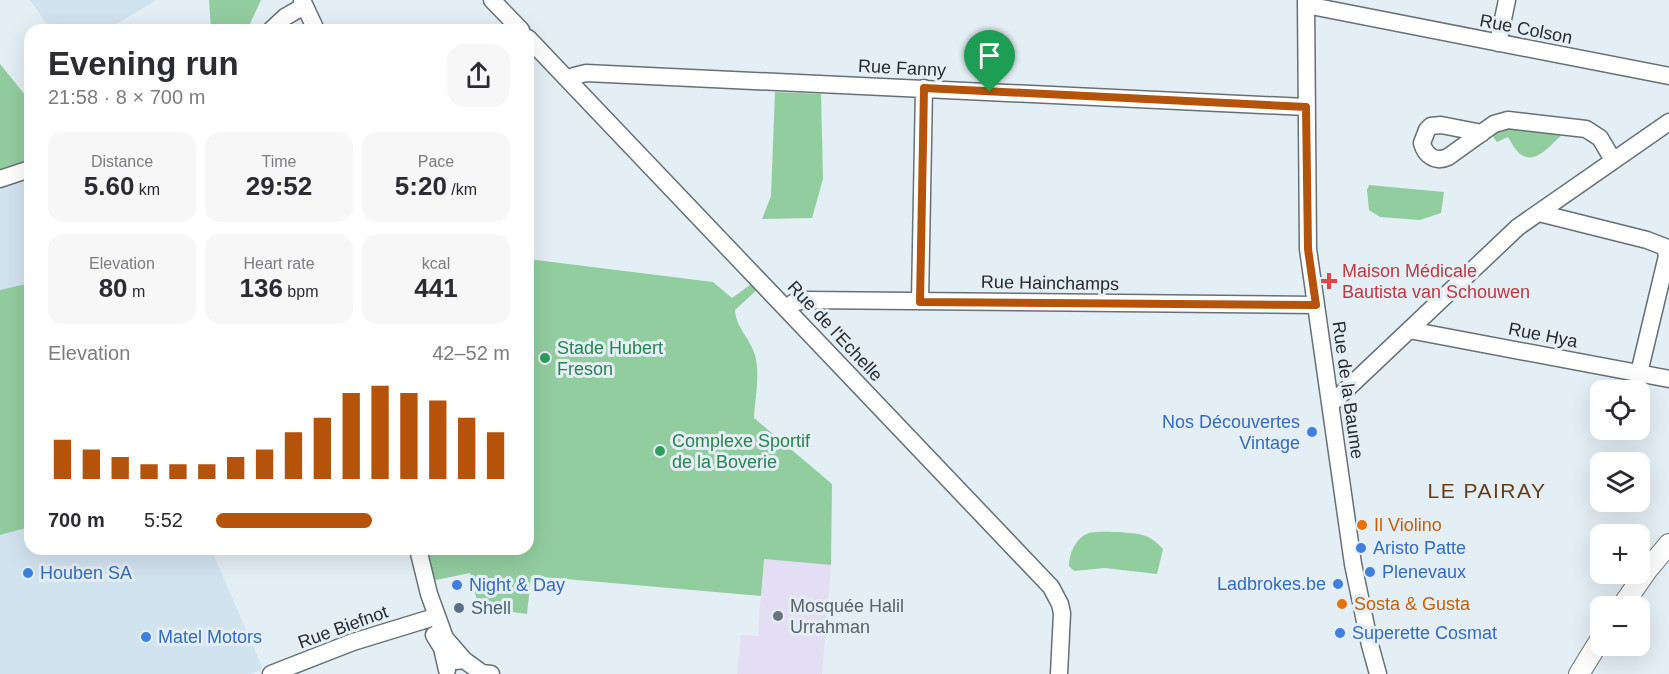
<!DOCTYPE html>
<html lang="en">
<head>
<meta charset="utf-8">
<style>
	:root { --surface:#fff; --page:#f7f7f7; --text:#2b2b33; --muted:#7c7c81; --accent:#b45309 }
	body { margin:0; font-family:Helvetica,sans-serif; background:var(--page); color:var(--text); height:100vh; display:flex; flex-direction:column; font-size:22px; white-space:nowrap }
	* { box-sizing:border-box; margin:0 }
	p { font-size:20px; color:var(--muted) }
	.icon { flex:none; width:33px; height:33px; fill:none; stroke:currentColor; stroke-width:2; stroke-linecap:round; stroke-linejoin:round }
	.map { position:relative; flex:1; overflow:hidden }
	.drawer { position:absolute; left:24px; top:24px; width:510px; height:531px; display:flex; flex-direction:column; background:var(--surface); border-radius:18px; box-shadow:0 6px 24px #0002 }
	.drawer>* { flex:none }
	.buttons { position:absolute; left:1590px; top:380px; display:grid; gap:12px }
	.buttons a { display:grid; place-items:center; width:60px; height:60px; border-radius:12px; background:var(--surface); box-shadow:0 6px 24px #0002; font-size:30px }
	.pin { position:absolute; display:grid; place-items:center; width:51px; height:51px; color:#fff; margin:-62px -26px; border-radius:50% 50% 50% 0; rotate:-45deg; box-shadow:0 0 6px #0007 }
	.pin .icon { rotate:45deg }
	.round { display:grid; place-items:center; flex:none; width:63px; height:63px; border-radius:18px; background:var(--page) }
	.summary { display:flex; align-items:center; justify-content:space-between; height:102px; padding:0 24px }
	h1 { font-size:33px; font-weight:800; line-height:45px }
	.stats { display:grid; grid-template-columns:repeat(3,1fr); gap:9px; height:102px; padding:6px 24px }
	.stats div { display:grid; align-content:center; border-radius:15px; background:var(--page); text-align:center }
	.stats b { font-size:26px; font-weight:800 }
	.stats small { font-size:16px; font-weight:400 }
	.stats p { font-size:16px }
	.chart { height:168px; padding:12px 24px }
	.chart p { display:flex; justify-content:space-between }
	.chart svg { width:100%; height:108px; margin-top:6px; stroke:var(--accent); stroke-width:6 }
	ul { padding:0 24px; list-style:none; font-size:20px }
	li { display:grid; grid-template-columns:96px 72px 1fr; align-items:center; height:45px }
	li i { height:15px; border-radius:8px; background:var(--accent) }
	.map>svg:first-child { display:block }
	.commercial { fill:#e4def4 }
	.built { fill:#d2e3f0 }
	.green { fill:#92cda0 }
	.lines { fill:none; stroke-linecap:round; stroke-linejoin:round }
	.minor-casing { stroke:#677076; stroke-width:19 }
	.major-casing { stroke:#677076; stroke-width:22 }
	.minor { stroke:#fff; stroke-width:16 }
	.major { stroke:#fff; stroke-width:20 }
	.route-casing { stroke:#fff; stroke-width:12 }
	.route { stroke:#b45309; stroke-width:8 }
	.health-dot { fill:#e0444e; stroke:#e4eef5; stroke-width:2 }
	.leisure-dot { fill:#2e9e5b; stroke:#e4eef5; stroke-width:2 }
	.shop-dot { fill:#3f7fe0; stroke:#e4eef5; stroke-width:2 }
	.food-dot { fill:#e8710a; stroke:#e4eef5; stroke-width:2 }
	.service-dot { fill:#5c6f8a; stroke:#e4eef5; stroke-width:2 }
	.worship-dot { fill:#6b7280; stroke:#e4eef5; stroke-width:2 }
	.labels { text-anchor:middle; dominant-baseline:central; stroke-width:6; stroke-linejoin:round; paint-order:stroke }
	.street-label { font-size:18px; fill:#272b2e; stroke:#e4eef5 }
	.health-label { font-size:18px; fill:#be3a42; stroke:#e4eef5; text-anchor:start }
	.leisure-label { font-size:18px; fill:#27864d; stroke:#e4eef5; text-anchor:start }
	.shop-label { font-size:18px; fill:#366cbe; stroke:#e4eef5; text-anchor:start }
	.food-label { font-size:18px; fill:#c56008; stroke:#e4eef5; text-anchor:start }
	.worship-label { font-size:18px; fill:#5b616d; stroke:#e4eef5; text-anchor:start }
	.service-label { font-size:18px; fill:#4e5e75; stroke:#e4eef5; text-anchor:start }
	.quarter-label { font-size:21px; letter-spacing:1.5px; fill:#673c15; stroke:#e4eef5 }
</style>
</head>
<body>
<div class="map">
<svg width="1669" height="674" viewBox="0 0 1669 674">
	<rect width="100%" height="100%" fill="#e4eef5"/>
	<path class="commercial" d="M763 559 831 565 822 674H737L741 635 758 636Z"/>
	<path class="built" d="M30 0H157L106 30H51Z
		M30 176V283L0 290V186Z
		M30 527V549H211L263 669 250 674H0V535Z"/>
	<path class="green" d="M209 0H261L247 30H211Z
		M0 64 30 101V161L0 170Z
		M775 92 821 94 823 179 812 218 762 219 771 196Z
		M1505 126 1562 133V135C1552 143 1536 166 1520 154 1515 150 1511 142 1508 137L1497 142 1491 134Z
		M1369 185 1444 192 1441 213 1420 220 1380 217 1369 210 1367 190Z
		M528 259 713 282 732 298 754 282 760 287 735 310C736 327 748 336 754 352 761 371 755 398 754 418L832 484 831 565 764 559 761 596 531 576 527 614 512 612 481 616 470 573 431 581 423 549H528Z
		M30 283V527L0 535V290Z
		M1119 532C1139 534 1149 533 1163 549L1157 574 1105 568 1074 571 1069 566C1069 554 1076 537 1089 533 1095 531 1112 532 1119 532Z"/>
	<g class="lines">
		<defs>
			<path id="minor" d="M302 0 316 30
				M492 0 521 30
				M1306 0 1308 249 1353 564 1370 645 1378 674
				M1306 5 1669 76
				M271 30 285 17 304 6
				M528 38 1051 587 1060 604 1062 613 1059 674
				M1498 43 1507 0
				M569 80 574 76 586 73 1306 107
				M1482 133 1441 125 1431 126 1427 130 1422 143C1425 155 1435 163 1448 157L1494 124 1508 120 1586 129 1600 138 1613 160
				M0 179 30 169
				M1539 213 1647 240 1665 247 1667 256 1639 373
				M920 301 924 88
				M787 309 793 303 805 300 1316 305
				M1409 330 1669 379
				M1331 404 1518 227 1669 122
				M418 549 429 594 445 638 464 660
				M434 635 442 648 447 670
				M455 661 464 660 482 673 491 674
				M271 674 353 642 428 619"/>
			<path id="major" d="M1622 606 1648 569 1669 544
				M1579 674 1600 640"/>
		</defs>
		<use href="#minor" class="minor-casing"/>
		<use href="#major" class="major-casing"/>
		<use href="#minor" class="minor"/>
		<use href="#major" class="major"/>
	</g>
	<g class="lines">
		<defs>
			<path id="route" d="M924 88 1306 107 1308 249 1316 305 920 302Z"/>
		</defs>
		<use href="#route" class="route-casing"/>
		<use href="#route" class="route"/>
	</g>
	<path class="health-dot" d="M1326 272h6v6h6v6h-6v6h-6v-6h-6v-6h6z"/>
	<g class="leisure-dot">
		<circle cx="545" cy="358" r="6"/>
		<circle cx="660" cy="451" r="6"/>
	</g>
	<g class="shop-dot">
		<circle cx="1312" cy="432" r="6"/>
		<circle cx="1361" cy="548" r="6"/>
		<circle cx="1370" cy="572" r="6"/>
		<circle cx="28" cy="573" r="6"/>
		<circle cx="1338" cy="584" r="6"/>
		<circle cx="457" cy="585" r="6"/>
		<circle cx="1340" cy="633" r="6"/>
		<circle cx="146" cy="637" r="6"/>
	</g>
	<g class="food-dot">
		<circle cx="1362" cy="525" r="6"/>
		<circle cx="1342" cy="604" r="6"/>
	</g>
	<circle class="service-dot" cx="459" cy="608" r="6"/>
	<circle class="worship-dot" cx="778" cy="616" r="6"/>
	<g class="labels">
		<g class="street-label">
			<text transform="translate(1526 29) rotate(11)">Rue Colson</text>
			<text transform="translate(902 68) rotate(3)">Rue Fanny</text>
			<text transform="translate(1050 283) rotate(1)">Rue Hainchamps</text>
			<text transform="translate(835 331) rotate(47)">Rue de l'Echelle</text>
			<text transform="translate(1543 335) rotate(11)">Rue Hya</text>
			<text transform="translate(1348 390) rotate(82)">Rue de la Baume</text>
			<text transform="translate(343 627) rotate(-20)">Rue Biefnot</text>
		</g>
		<g class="health-label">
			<text x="1342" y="271">Maison Médicale<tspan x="1342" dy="21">Bautista van Schouwen</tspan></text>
		</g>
		<g class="leisure-label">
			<text x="557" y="348">Stade Hubert<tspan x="557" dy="21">Freson</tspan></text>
			<text x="672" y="441">Complexe Sportif<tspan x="672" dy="21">de la Boverie</tspan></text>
		</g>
		<g class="shop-label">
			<text x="1300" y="422" text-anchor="end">Nos Découvertes<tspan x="1300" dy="21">Vintage</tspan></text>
			<text x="1373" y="548">Aristo Patte</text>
			<text x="1382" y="572">Plenevaux</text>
			<text x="40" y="573">Houben SA</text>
			<text x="1326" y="584" text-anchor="end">Ladbrokes.be</text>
			<text x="469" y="585">Night &amp; Day</text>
			<text x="1352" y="633">Superette Cosmat</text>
			<text x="158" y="637">Matel Motors</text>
		</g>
		<g class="food-label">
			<text x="1374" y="525">Il Violino</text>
			<text x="1354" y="604">Sosta &amp; Gusta</text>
		</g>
		<g class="worship-label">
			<text x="790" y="606">Mosquée Halil<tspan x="790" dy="21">Urrahman</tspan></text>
		</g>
		<g class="service-label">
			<text x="471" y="608">Shell</text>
		</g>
		<g class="quarter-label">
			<text x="1487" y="490">LE PAIRAY</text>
		</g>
	</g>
</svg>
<div class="buttons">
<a><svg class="icon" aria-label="locate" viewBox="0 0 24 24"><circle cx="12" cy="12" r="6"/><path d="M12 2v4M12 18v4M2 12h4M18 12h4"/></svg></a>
<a><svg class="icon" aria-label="layers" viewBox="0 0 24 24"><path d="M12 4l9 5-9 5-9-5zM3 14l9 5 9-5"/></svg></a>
<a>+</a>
<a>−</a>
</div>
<div class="pin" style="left:990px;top:92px;background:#1e9e55"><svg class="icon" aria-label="arrive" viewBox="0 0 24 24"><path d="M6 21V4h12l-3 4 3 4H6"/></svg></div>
<section class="drawer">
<div class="summary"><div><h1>Evening run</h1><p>21:58 · 8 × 700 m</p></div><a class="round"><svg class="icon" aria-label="share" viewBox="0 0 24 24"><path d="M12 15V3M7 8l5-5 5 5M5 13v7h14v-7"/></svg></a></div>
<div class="stats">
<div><p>Distance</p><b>5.60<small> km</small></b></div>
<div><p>Time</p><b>29:52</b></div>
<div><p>Pace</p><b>5:20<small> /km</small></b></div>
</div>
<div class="stats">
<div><p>Elevation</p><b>80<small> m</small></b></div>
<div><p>Heart rate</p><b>136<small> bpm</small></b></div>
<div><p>kcal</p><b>441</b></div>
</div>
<div class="chart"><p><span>Elevation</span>42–52 m</p>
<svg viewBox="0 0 160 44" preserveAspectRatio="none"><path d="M5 44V28M15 44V32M25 44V35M35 44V38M45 44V38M55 44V38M65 44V35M75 44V32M85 44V25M95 44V19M105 44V9M115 44V6M125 44V9M135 44V12M145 44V19M155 44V25"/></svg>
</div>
<ul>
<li><b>700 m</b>5:52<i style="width:53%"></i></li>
</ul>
</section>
</div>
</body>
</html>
